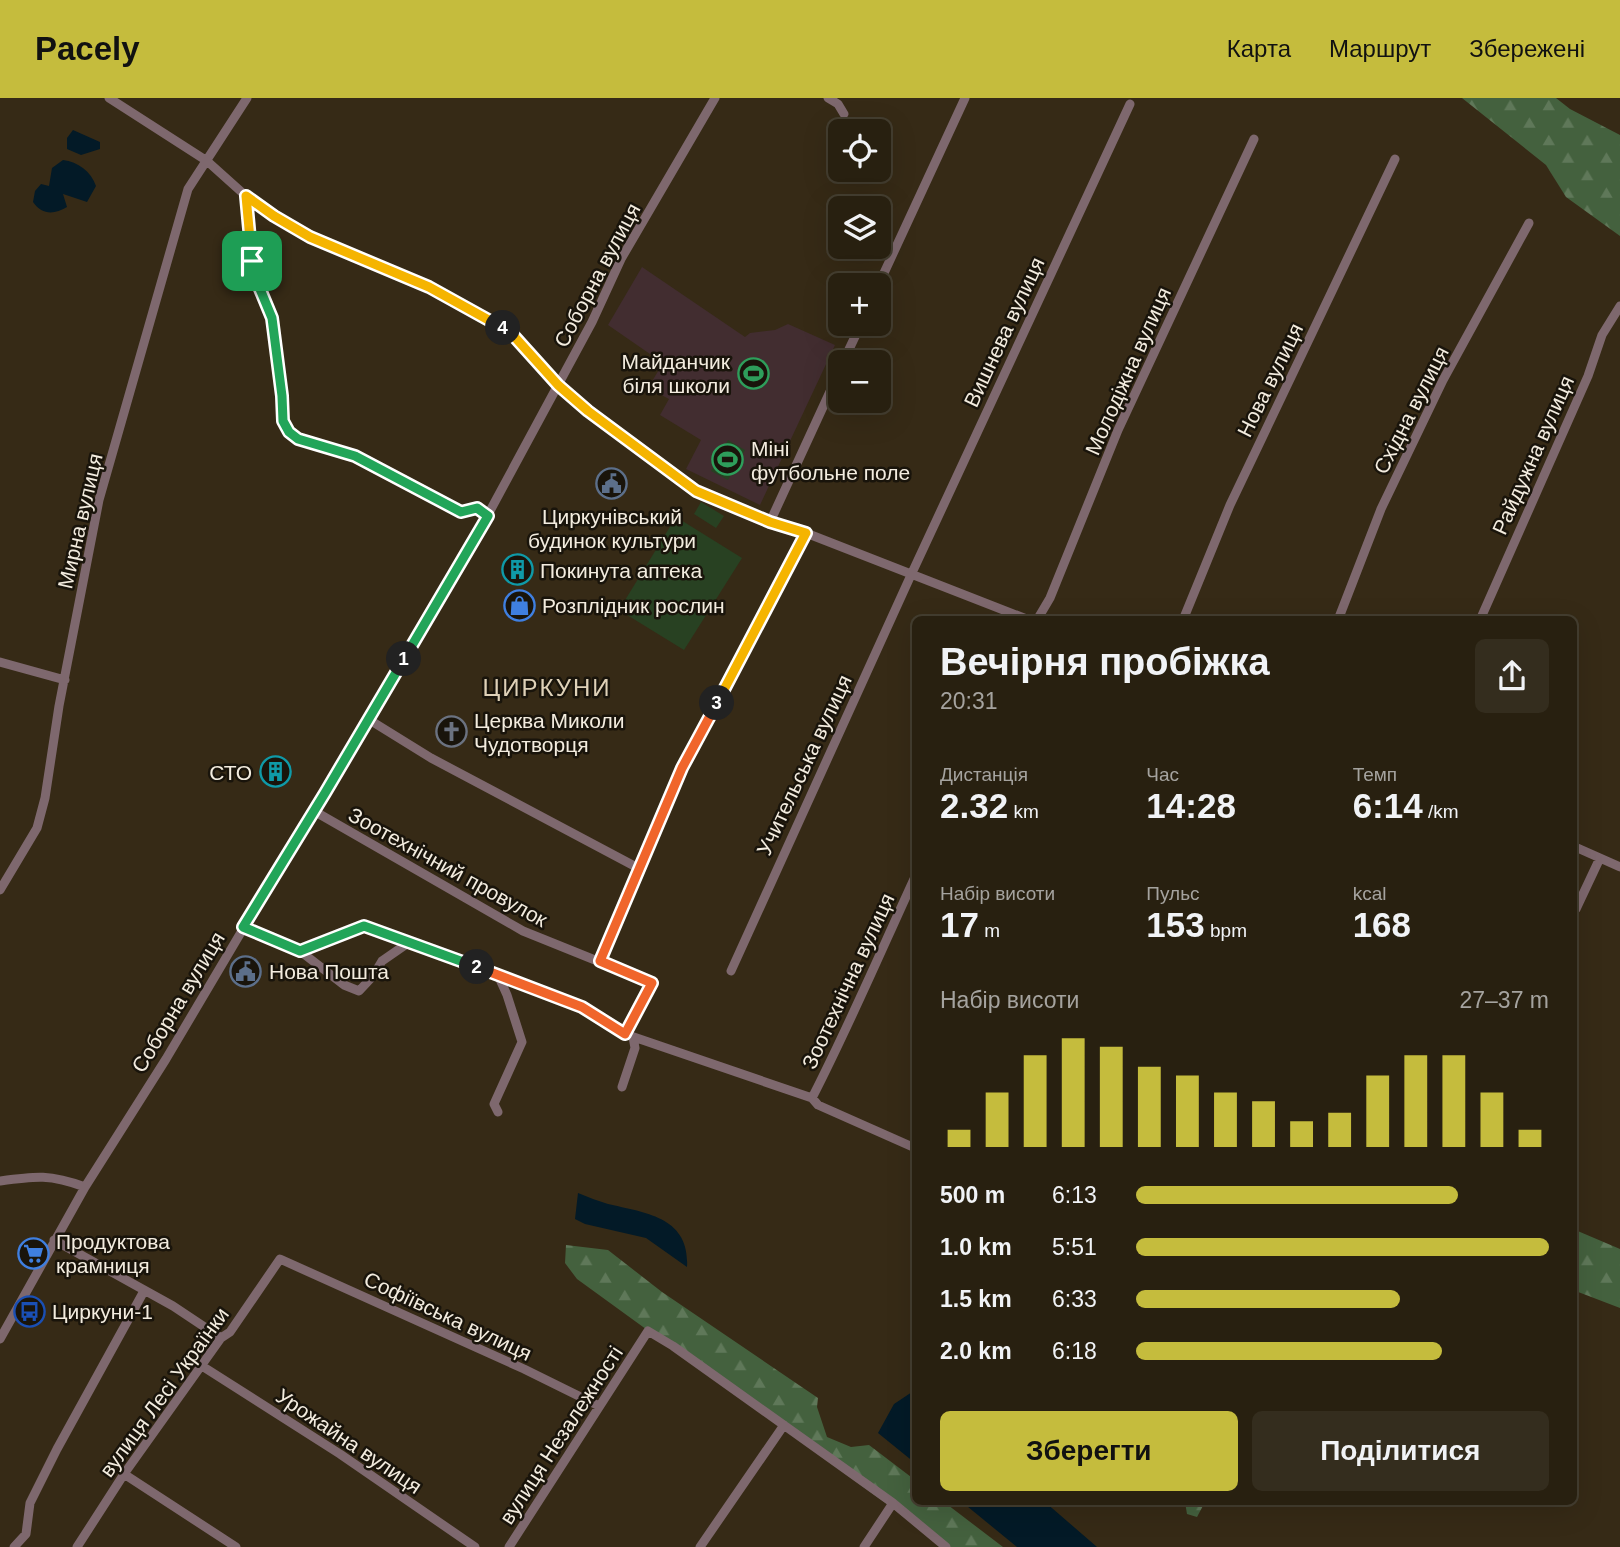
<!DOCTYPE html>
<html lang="uk">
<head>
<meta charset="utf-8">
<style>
	:root { --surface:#282010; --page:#342d1e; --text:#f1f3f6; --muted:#a5a39f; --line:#443e30; --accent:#c5bc3d }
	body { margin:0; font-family:Helvetica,sans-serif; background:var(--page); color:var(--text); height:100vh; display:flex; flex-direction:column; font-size:26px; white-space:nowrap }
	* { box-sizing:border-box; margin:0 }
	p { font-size:23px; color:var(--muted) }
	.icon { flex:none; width:38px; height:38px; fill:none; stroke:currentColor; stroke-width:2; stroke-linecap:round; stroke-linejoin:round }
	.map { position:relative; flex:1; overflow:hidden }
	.drawer { position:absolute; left:912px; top:518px; width:665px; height:889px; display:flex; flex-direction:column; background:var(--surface); border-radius:10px; box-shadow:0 7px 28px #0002,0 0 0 2px var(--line) }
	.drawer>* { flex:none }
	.fabs { position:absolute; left:828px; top:21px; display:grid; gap:14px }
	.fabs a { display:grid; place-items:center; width:63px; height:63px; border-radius:10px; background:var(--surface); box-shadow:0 7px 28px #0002,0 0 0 2px var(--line); font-size:35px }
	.pin { position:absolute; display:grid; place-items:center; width:60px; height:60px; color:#fff; margin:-30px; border-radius:14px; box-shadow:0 4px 10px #0006 }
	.km { position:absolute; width:35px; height:35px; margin:-18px; border-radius:50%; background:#222; color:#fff; font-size:19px; line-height:35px; text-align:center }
	.round { display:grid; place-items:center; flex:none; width:74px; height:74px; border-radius:10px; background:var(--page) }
	.summary { display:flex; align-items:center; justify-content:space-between; height:119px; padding:0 28px }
	h1 { font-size:38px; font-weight:600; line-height:52px }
	.figures { display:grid; grid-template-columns:repeat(3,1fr); gap:10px; height:119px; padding:7px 28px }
	.figures div { display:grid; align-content:center }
	.figures b { font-size:35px; font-weight:600 }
	.figures small { font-size:19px; font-weight:400 }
	.figures p { font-size:19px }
	.chart { height:196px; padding:14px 28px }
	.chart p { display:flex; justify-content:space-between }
	.chart svg { width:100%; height:126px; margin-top:7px; stroke:var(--accent); stroke-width:6 }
	.cta { display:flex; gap:14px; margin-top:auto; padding:14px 28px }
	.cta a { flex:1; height:80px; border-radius:10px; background:var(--accent); color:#111; font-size:28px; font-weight:600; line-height:80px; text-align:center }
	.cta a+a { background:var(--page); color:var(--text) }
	ul { padding:0 28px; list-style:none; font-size:23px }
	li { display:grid; grid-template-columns:112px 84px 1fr; align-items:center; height:52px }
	li i { height:18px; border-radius:9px; background:var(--accent) }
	header { display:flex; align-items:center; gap:42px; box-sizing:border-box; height:98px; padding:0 35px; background:var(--accent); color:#111 }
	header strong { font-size:33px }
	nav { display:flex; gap:38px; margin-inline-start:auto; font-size:24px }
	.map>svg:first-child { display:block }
	.education { fill:#422d30 }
	.forest { fill:url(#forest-firs) }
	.garden { fill:#284122 }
	.water { fill:#031a27 }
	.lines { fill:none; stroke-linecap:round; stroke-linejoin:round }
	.minor { stroke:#7e686e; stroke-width:9 }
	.split-1-casing { stroke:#fff; stroke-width:14 }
	.split-2-casing { stroke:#fff; stroke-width:14 }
	.split-3-casing { stroke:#fff; stroke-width:14 }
	.split-4-casing { stroke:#fff; stroke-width:14 }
	.split-5-casing { stroke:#fff; stroke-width:14 }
	.split-1 { stroke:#22a559; stroke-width:9 }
	.split-2 { stroke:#22a559; stroke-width:9 }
	.split-3 { stroke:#f0652b; stroke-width:9 }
	.split-4 { stroke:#f5b400; stroke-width:9 }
	.split-5 { stroke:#f5b400; stroke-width:9 }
	.labels { text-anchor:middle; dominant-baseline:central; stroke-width:5; stroke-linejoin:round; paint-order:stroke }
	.street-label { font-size:21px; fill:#f3ecdf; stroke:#19140b }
	.poi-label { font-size:21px; fill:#f3ecdf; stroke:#19140b; text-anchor:start }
	.quarter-label { font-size:24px; letter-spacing:2px; fill:#dfd1b8; stroke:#19140b }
</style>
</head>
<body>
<header>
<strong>Pacely</strong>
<nav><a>Карта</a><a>Маршрут</a><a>Збережені</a></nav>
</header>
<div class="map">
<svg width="1620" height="1449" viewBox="0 0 1620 1449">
	<defs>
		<pattern id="forest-firs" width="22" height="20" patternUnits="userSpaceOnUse" patternTransform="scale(1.75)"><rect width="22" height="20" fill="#44613e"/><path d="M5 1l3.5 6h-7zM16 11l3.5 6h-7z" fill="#5f7859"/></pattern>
	</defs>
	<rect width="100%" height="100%" fill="#362a16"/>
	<path class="education" d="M642 169 745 239 750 235 775 232 788 226 835 247 760 407 686 371 701 342 660 317 669 301 648 290 663 265 608 227Z"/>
	<path class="forest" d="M1462 0H1556L1570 11 1620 37V138L1566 99 1546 67Z
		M1573 1131 1620 1151V1210L1573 1192Z
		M566 1147 608 1152 662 1194 818 1300 817 1309 827 1339 851 1349 869 1347 915 1382V1404H944L1003 1449H946L577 1181 565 1165Z
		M1185 1404H1205L1197 1419 1187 1416Z"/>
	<path class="garden" d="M754 259 767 267 751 292 739 283Z
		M728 342 745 352 728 382 711 373Z
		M701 404 724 418 716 430 694 416Z
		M676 419 742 460 684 552 619 512Z"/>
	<path class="water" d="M73 32 100 44V51L81 57 67 51V40Z
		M63 62C78 64 91 73 96 88L87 104 63 96 67 109C54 117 42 117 33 104L35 93 41 86 49 88 52 70Z
		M578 1095C588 1099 598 1103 608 1106 646 1115 690 1119 687 1169L646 1140 585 1126 575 1121Z
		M915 1292V1365L878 1335 894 1306Z
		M962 1404H1045L1097 1449H1017Z"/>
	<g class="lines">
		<path class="minor" d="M109 0 207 63 246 98 274 118 310 139 429 189 512 236 558 287 590 314 696 393 770 424 806 435 1029 522
			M828 0 838 6 844 16
			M246 98 252 163 260 191 272 220 282 298 283 323 289 334 298 341 355 357 461 414 476 410 488 418
			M878 188 965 0
			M843 264 861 226
			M770 424 840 272
			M1037 522 1050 500 1118 332 1254 41
			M1183 522 1230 407 1395 61
			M1338 522 1381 411 1443 282 1529 125
			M1480 522 1588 278 1602 237 1620 208
			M0 564 65 582
			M368 621 431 660 640 771
			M314 713 523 833 652 885 625 936 812 1000 818 1007 915 1050
			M1573 748 1620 769
			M0 792 37 730 45 700 59 608 99 402 188 91 247 0
			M1573 809 1576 811 1600 760
			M243 829 300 853 364 828 497 875 582 909 625 936
			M300 853 344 887 359 893 373 878 382 863 408 845
			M600 863 682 669 773 501 806 435
			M731 873 911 477 1130 6
			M497 875 507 897 522 944 494 1006 498 1014
			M622 989 635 950 633 939
			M812 1000C849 928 881 853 915 779
			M0 1083C36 1078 50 1076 85 1089
			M54 1142 173 1208 221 1240
			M0 1241 85 1089 166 961 484 424 592 224 621 161 715 0
			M202 1268 340 1356 475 1449
			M124 1376 236 1449
			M14 1449 26 1436 30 1405 57 1351 144 1193
			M77 1449 124 1376 221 1240 230 1234 280 1161 524 1271 599 1308
			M509 1449 648 1233 673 1248 893 1405 946 1449
			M700 1449 784 1327
			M864 1449 893 1405"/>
	</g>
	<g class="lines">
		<defs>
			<path id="split-1" d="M252 163 260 191 272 220 282 298 283 323 289 334 298 341 355 358 461 414 477 410 488 418 404 561"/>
			<path id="split-2" d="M404 561 325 695 243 829 300 853 364 828 477 869"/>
			<path id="split-3" d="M477 869 582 909 625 936 652 885 600 863 682 670 717 605"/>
			<path id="split-4" d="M503 230 512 236 558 287 588 313 696 393 770 424 806 435 717 605"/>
			<path id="split-5" d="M252 163 246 98 274 118 310 139 429 189 503 230"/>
		</defs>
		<use href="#split-1" class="split-1-casing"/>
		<use href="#split-2" class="split-2-casing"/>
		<use href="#split-3" class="split-3-casing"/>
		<use href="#split-4" class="split-4-casing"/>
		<use href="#split-5" class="split-5-casing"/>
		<use href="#split-1" class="split-1"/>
		<use href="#split-2" class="split-2"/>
		<use href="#split-3" class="split-3"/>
		<use href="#split-4" class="split-4"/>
		<use href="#split-5" class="split-5"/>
	</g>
	<defs>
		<symbol id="stadium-ring" viewBox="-11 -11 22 22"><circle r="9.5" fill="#19140b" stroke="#2e9e5b" stroke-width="1.5"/><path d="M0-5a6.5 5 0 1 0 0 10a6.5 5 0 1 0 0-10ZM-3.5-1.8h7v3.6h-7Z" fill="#2e9e5b"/></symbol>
		<symbol id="civic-ring" viewBox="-11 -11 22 22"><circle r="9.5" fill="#19140b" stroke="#5c6f8a" stroke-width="1.5"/><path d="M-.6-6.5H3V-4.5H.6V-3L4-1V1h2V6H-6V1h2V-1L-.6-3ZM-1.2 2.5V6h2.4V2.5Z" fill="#5c6f8a"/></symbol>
		<symbol id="building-ring" viewBox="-11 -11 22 22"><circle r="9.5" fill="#19140b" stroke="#0f9aa8" stroke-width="1.5"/><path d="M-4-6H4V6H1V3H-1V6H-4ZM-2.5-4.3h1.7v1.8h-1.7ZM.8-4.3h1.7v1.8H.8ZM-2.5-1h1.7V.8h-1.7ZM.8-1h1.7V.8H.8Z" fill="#0f9aa8"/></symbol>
		<symbol id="shop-ring" viewBox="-11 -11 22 22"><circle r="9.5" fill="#19140b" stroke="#3f7fe0" stroke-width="1.5"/><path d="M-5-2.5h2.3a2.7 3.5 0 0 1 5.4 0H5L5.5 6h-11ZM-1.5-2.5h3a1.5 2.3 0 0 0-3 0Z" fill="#3f7fe0"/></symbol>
		<symbol id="church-ring" viewBox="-11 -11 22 22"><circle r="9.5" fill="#19140b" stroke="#6b7280" stroke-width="1.5"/><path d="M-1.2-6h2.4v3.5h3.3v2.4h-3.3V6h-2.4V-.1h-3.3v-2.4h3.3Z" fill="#6b7280"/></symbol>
		<symbol id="supermarket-ring" viewBox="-11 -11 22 22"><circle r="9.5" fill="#19140b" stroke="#3f7fe0" stroke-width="1.5"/><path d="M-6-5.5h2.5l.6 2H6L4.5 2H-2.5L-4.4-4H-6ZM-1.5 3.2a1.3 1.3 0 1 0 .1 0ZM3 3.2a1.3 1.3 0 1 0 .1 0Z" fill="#3f7fe0"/></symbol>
		<symbol id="bus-ring" viewBox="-11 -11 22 22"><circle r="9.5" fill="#19140b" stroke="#1a4fb4" stroke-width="1.5"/><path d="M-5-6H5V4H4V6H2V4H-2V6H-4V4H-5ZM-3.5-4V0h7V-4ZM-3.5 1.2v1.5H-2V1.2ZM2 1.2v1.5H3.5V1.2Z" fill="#1a4fb4"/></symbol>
	</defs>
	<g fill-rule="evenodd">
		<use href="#stadium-ring" x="736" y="258" width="35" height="35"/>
		<use href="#stadium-ring" x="710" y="344" width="35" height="35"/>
		<use href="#civic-ring" x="594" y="368" width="35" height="35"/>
		<use href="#building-ring" x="500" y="454" width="35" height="35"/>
		<use href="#shop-ring" x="502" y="490" width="35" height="35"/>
		<use href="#church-ring" x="434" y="616" width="35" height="35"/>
		<use href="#building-ring" x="258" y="656" width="35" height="35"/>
		<use href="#civic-ring" x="228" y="856" width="35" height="35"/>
		<use href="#supermarket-ring" x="16" y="1138" width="35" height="35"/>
		<use href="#bus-ring" x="12" y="1196" width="35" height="35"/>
	</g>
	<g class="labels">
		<g class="street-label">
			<text transform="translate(597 177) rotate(-62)">Соборна вулиця</text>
			<text transform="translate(1004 234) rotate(-65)">Вишнева вулиця</text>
			<text transform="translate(1128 273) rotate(-66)">Молодіжна вулиця</text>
			<text transform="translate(1270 282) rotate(-64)">Нова вулиця</text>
			<text transform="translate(1411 312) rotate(-63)">Східна вулиця</text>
			<text transform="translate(1533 357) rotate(-66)">Райдужна вулиця</text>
			<text transform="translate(80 423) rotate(-77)">Мирна вулиця</text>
			<text transform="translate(804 667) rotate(-65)">Учительська вулиця</text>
			<text transform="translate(448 769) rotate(29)">Зоотехнічний провулок</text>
			<text transform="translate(848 883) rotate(-65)">Зоотехнічна вулиця</text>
			<text transform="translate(178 904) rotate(-59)">Соборна вулиця</text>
			<text transform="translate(448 1218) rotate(25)">Софіївська вулиця</text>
			<text transform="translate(164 1294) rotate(-54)">вулиця Лесі Українки</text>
			<text transform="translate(561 1337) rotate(-57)">вулиця Незалежності</text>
			<text transform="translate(349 1343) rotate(34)">Урожайна вулиця</text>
		</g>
		<g class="poi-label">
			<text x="730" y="263" text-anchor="end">Майданчик<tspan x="730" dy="24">біля школи</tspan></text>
			<text x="751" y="350">Міні<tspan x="751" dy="24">футбольне поле</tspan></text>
			<text x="612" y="418" text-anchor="middle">Циркунівський<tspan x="612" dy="24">будинок культури</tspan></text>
			<text x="540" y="472">Покинута аптека</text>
			<text x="542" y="507">Розплідник рослин</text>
			<text x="474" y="622">Церква Миколи<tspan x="474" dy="24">Чудотворця</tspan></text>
			<text x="252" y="674" text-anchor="end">СТО</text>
			<text x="269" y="873">Нова Пошта</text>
			<text x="56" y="1143">Продуктова<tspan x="56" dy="24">крамниця</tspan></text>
			<text x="52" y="1213">Циркуни-1</text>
		</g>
		<g class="quarter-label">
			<text x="547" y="589">ЦИРКУНИ</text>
		</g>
	</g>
</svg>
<div class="fabs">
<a><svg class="icon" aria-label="locate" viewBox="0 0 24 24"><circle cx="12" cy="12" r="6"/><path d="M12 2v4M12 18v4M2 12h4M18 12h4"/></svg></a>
<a><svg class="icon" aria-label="layers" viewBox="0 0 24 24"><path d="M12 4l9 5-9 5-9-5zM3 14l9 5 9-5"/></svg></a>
<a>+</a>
<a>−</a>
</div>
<div class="pin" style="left:252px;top:163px;background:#1e9e55"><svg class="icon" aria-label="arrive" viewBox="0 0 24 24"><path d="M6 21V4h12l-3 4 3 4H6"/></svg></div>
<b class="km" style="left:404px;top:561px">1</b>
<b class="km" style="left:477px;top:869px">2</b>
<b class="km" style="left:717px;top:605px">3</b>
<b class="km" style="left:503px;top:230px">4</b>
<section class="drawer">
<div class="summary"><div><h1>Вечірня пробіжка</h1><p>20:31</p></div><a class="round"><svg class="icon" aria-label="share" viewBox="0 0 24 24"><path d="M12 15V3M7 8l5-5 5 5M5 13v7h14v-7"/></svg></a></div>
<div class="figures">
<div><p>Дистанція</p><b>2.32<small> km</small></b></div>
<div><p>Час</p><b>14:28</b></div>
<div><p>Темп</p><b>6:14<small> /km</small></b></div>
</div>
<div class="figures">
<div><p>Набір висоти</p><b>17<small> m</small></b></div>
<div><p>Пульс</p><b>153<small> bpm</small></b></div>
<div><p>kcal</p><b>168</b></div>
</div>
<div class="chart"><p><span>Набір висоти</span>27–37 m</p>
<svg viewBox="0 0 160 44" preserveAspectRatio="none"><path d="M5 44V38M15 44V25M25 44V12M35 44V6M45 44V9M55 44V16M65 44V19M75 44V25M85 44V28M95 44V35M105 44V32M115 44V19M125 44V12M135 44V12M145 44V25M155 44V38"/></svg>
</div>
<ul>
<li><b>500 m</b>6:13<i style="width:78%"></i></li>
<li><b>1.0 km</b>5:51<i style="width:100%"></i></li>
<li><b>1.5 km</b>6:33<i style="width:64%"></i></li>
<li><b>2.0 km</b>6:18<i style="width:74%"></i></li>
</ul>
<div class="cta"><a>Зберегти</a><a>Поділитися</a></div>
</section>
</div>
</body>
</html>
